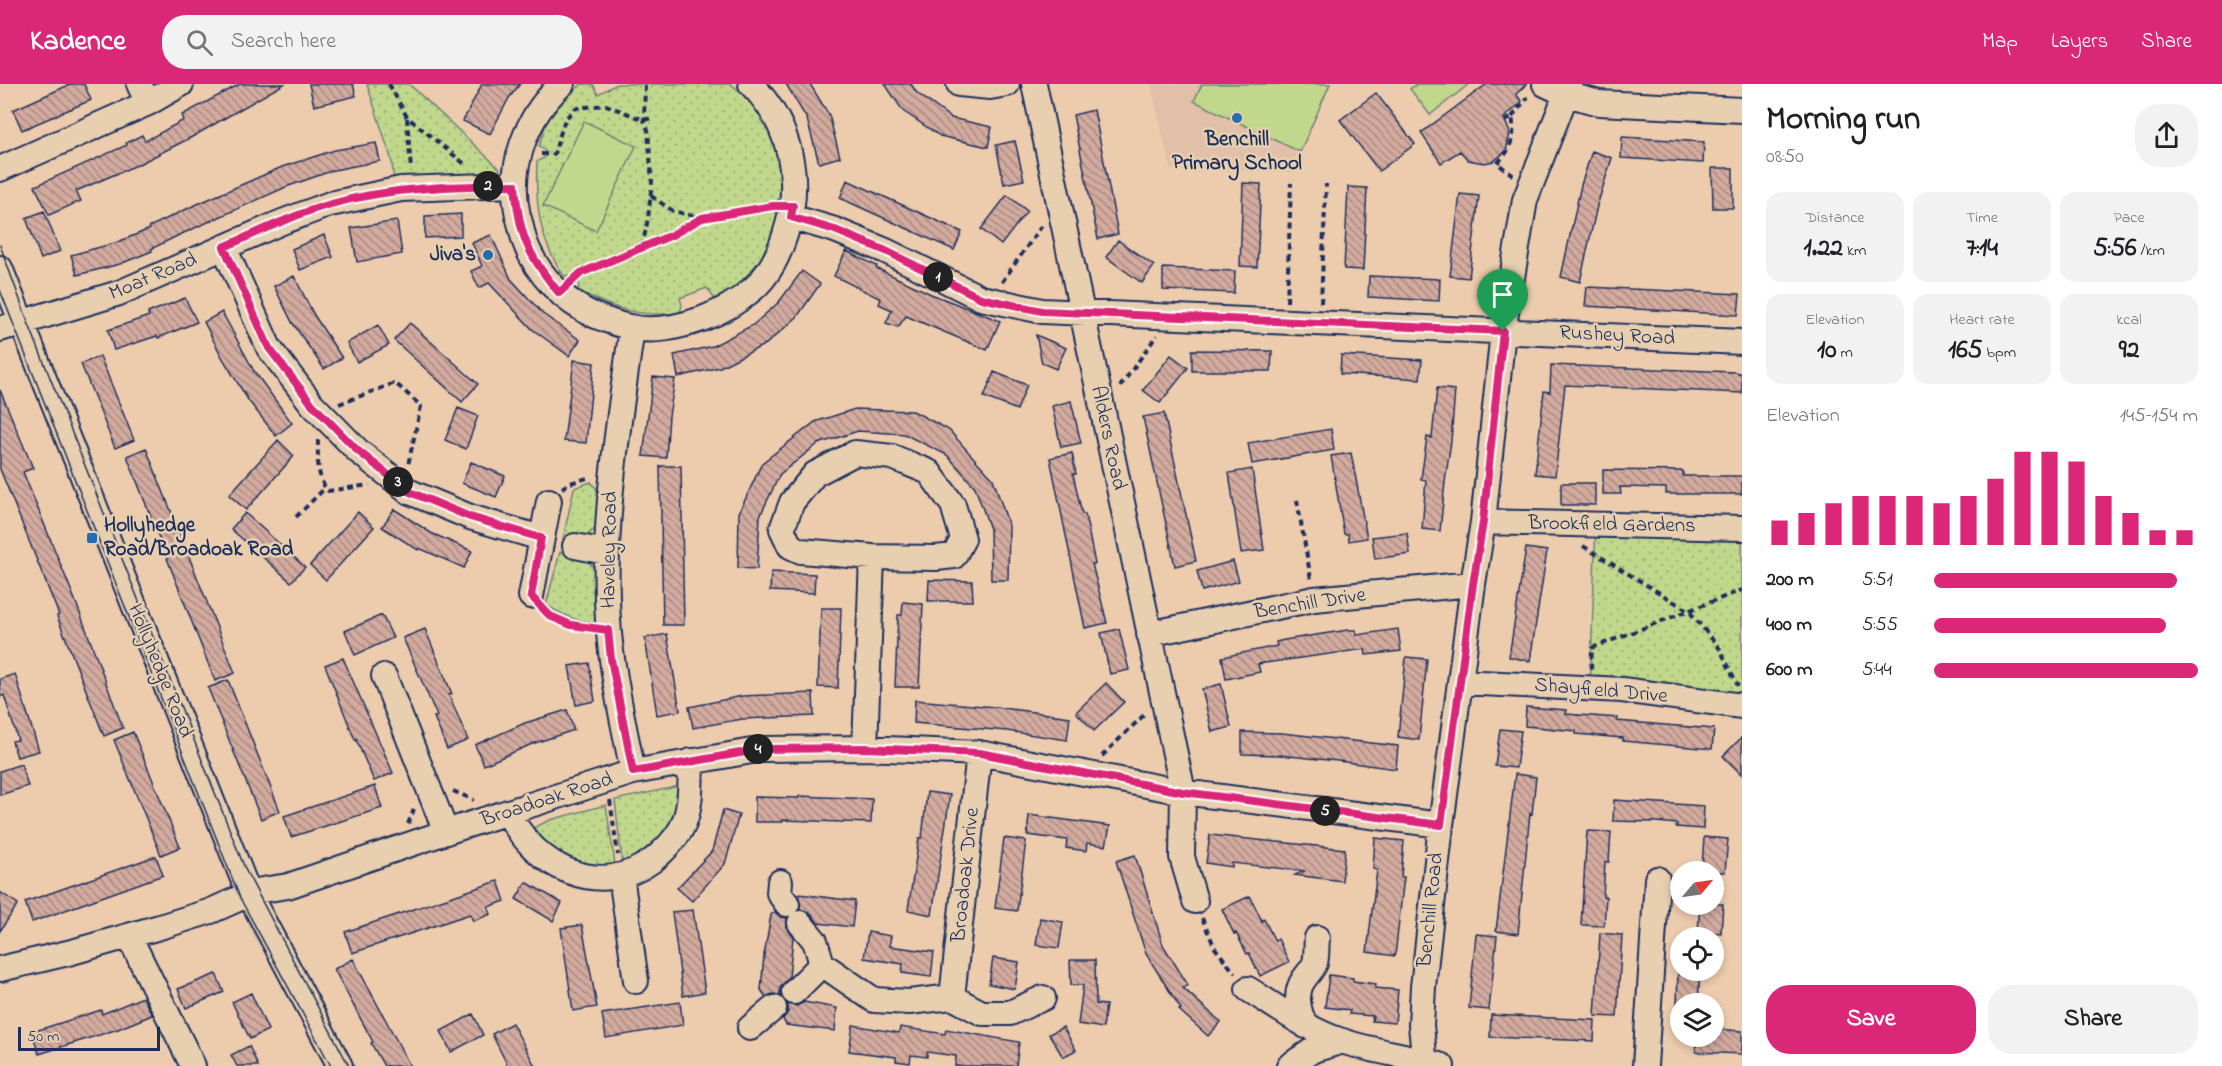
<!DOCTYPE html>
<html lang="en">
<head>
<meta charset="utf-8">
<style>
	:root { --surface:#fff; --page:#f2f2f2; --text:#202124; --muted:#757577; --accent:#db2777 }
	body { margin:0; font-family:"Indie Flower",sans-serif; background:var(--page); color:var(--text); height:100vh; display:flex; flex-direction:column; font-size:22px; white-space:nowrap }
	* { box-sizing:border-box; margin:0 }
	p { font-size:20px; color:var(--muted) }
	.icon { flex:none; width:33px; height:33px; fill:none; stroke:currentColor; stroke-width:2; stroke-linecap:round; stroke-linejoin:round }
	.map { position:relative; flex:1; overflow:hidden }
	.panel { display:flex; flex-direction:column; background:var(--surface); width:480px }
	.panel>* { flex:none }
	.needle { width:39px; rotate:61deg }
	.tools { position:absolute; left:1670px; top:777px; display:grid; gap:12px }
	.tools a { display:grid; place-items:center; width:54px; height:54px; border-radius:50%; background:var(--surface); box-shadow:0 3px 9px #0003; font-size:30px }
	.scale { position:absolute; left:18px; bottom:15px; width:142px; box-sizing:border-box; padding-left:6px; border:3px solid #1b2f5e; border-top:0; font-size:16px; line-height:21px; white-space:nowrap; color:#1b2f5e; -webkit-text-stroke:4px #e7cfaf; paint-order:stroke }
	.pin { position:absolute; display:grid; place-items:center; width:51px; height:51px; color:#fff; margin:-62px -26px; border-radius:50% 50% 50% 0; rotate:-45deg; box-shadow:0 0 6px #0007 }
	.pin .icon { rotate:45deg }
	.km { position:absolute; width:30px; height:30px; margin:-15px; border-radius:50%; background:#222; color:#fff; font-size:16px; line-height:30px; text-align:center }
	.round { display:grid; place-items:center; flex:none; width:63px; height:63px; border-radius:24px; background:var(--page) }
	.overview { display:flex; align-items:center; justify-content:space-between; height:102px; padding:0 24px }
	h1 { font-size:33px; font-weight:700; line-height:45px }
	.metrics { display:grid; grid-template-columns:repeat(3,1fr); gap:9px; height:102px; padding:6px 24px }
	.metrics div { display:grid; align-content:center; border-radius:15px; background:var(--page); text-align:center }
	.metrics b { font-size:26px; font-weight:700 }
	.metrics small { font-size:16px; font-weight:400 }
	.metrics p { font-size:16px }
	.chart { height:168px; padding:12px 24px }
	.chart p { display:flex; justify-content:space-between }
	.chart svg { width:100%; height:108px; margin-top:6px; stroke:var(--accent); stroke-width:6 }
	.cta { display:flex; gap:12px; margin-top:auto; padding:12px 24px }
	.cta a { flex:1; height:69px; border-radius:24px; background:var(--accent); color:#fff; font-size:24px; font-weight:700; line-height:69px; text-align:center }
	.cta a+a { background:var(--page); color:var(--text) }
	ul { padding:0 24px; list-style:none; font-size:20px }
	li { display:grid; grid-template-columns:96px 72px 1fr; align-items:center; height:45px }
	li i { height:15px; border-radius:8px; background:var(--accent) }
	header { display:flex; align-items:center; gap:36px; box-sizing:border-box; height:84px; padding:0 30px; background:var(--accent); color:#fff }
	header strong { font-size:28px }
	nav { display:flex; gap:33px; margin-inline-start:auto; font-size:21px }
	.search { width:420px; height:54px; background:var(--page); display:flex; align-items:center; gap:15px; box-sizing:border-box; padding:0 21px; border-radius:24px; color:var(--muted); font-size:22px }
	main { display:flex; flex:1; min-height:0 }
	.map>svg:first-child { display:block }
	.built { fill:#e1bfa8 }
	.grass { fill:url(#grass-dots); stroke:#6e8375; stroke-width:1.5 }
	.pitch { fill:#c1d78c; stroke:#6e8375; stroke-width:1.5 }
	.building { fill:url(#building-back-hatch); stroke:#1b2f5e; stroke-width:1.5 }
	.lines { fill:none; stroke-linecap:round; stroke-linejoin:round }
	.minor-casing { stroke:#1b2f5e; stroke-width:28 }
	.path { stroke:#1b2f5e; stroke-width:4; stroke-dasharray:6 4.5; stroke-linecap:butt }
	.minor { stroke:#e7cfaf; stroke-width:24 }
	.tram { stroke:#1b2f5e; stroke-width:1.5 }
	.route-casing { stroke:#fff; stroke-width:12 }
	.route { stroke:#db2777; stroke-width:8 }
	.poi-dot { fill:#1f6fb2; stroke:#e7cfaf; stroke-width:2 }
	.labels { text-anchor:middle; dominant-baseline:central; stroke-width:5; stroke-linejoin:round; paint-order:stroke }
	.poi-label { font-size:21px; font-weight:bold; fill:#1b2f5e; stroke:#e7cfaf }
	.street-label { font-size:21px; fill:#1b2f5e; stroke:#e7cfaf }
</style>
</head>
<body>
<header>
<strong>Kadence</strong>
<div class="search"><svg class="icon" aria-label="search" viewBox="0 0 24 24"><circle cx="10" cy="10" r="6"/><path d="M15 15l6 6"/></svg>Search here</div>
<nav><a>Map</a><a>Layers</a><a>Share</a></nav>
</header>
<main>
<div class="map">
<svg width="1742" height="982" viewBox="0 0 1742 982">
	<defs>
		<pattern id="grass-dots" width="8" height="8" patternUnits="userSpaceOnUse" patternTransform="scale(1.5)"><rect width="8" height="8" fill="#c1d78c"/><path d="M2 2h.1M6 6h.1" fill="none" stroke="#a5b97b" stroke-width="1.8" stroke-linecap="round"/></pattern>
		<pattern id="building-back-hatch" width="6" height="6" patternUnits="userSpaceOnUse" patternTransform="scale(1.5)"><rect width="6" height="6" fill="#d3aa9e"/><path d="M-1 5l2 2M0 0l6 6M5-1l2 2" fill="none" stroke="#aa8b84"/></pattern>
	</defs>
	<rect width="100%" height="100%" fill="#edccae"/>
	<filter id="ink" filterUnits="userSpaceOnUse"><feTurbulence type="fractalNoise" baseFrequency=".0167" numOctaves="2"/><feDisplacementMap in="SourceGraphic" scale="12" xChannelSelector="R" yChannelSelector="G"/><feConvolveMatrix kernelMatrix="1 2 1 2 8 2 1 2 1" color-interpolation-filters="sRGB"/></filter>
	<g filter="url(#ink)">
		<path class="built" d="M1151 0H1330L1300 68 1297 88 1171 86Z"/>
		<path class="grass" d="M367 0H409L500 85 499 88 490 91H443L394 95 391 74Z
			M582 0H593L598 10 617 0H731C769 32 782 64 783 114L773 118 774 126 780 133C770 169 749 193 720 215L714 214 707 204 680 214 682 221 680 229C640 233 613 226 578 206 582 196 574 190 564 192 539 156 535 121 537 78L546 72V68L539 62 547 35 572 8Z
			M591 398 599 408 596 444 579 458 563 455 574 404Z
			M1596 440 1742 443V622L1590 604Z
			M560 468 573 469 572 474 586 475 596 486 602 539C577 538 568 534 546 521Z
			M684 701 677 743 623 785 615 716Z
			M606 721 616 787 577 781 541 757 533 744 550 736Z"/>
		<path class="pitch" d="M1202 0H1330L1300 68 1194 17Z
			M1417 0H1469L1430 31 1410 5Z
			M584 37 636 62 596 147 543 122Z"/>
		<path class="building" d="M71 0H84L91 16 22 46 13 26Z
			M240 0H284L192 53 137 81 76 107 81 117 49 131 35 102 127 61 126 59 142 51 145 57 184 36 182 31Z
			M309 0H353L356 12 314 22Z
			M482 0H520L509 14 490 50 463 37Z
			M786 0H810L829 31 840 73 819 79 807 35Z
			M885 0H911L917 9 951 34 992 43 988 63 940 52 903 27Z
			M1487 0H1527L1516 10 1522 18 1504 34 1510 49 1506 67 1494 77 1484 79 1468 76 1460 67 1441 79 1421 49Z
			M1376 9 1415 60 1379 87 1340 36Z
			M1094 26 1118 150 1098 155 1073 31Z
			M1622 53 1704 58 1703 79 1621 74Z
			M1015 57 1024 96 1004 100 996 61Z
			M376 59 380 77 334 86 286 103 177 152 151 165 152 167 120 180 77 191 71 171 115 159 150 145 149 143 193 122 282 83 335 66Z
			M1592 67 1612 74 1597 122 1580 198 1561 193 1581 101Z
			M1712 84H1733V124H1713Z
			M847 96 962 148 954 166 840 114Z
			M1243 99 1261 100 1257 183 1240 182Z
			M1348 103 1367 104 1363 186 1344 185Z
			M1460 110 1479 112 1469 194 1450 192Z
			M1007 111 1027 127 1001 161 981 145Z
			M44 127 60 167 41 175 26 134Z
			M461 130V152L425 154V132Z
			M397 137 402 170 357 178 351 144Z
			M324 151 333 173 300 186 292 165Z
			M491 151 511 195 543 230 580 256 569 272 532 245 489 199 479 204 471 187 482 182 472 159Z
			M1118 156 1154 182 1142 199 1106 173Z
			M846 167 877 182 876 184 931 210 1000 237 987 266 906 232 898 243 886 239 892 226 879 220 881 215 834 192Z
			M1163 184 1235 187 1234 209 1163 206Z
			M802 187 820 200 797 233 766 260 720 283 678 293 674 271 713 262 753 241 779 218Z
			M294 192 314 231 342 274 324 285 292 238 274 202Z
			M1369 192 1440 195 1439 217 1368 213Z
			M1587 203 1740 210 1738 231 1585 222Z
			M185 214 197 238 158 254 157 252 114 266 108 246 149 232 148 229Z
			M222 228 254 287 292 339 276 352 248 316 222 273 204 238Z
			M410 239 478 300 462 318 394 256Z
			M378 241 389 261 357 278 347 259Z
			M1036 251 1066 264 1056 285 1042 279Z
			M1192 266 1272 267 1271 287H1192Z
			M1171 271 1188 284 1160 319 1143 306Z
			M1341 271 1422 276 1420 295 1340 290Z
			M100 272 134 356 115 364 81 280Z
			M574 276 594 279 586 359 564 357Z
			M1551 281 1735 288 1742 290V309L1565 301 1555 392 1535 390 1544 307 1550 308Z
			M994 288 1027 301 1017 326 984 313Z
			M653 293 675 295 669 332 666 374 643 372Z
			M1437 304 1455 306 1451 357 1445 398 1440 447 1422 445 1426 396 1421 395 1427 353 1432 354Z
			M0 306 33 384 23 388 75 516 123 644 104 652 57 532 59 531 0 385Z
			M1071 317 1081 359 1061 363 1052 322Z
			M458 324 478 332 466 365 445 356Z
			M855 325 913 327 949 346 972 372 993 395 1009 442 1008 496H991L990 445 975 403 947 371 904 350 858 347 818 360 780 390 760 432 757 485 738 484 739 429 762 379 815 338Z
			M1164 329 1196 477 1175 482 1143 333Z
			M1331 345 1334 366 1252 380 1248 359Z
			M278 356 294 372 246 426 229 411Z
			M146 364 235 589 215 597 127 372Z
			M1072 369 1076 390H1073L1082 430H1085L1095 480H1092L1107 539 1085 544 1050 374Z
			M1351 369 1367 454 1349 457 1348 450H1344L1331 372Z
			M471 378 505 392 496 413 462 399Z
			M660 382H681L684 541H663Z
			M1252 385 1264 466 1241 469 1229 389Z
			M1603 386 1683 387V392H1742V410H1666V404L1620 403 1621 410H1603Z
			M1561 399H1595V421H1561Z
			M394 425 431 449 472 467 464 484 419 464 418 466 382 443Z
			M358 428 374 443 326 496 310 481Z
			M245 429 305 483 291 498 231 445Z
			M1407 449 1410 470 1375 475 1372 453Z
			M1526 464 1547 467 1530 577 1509 573Z
			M1233 477 1239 497 1202 507 1197 487Z
			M771 488 815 490 814 509 770 507Z
			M929 496 972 497 973 517H928Z
			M903 518 923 520 919 603H895L898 531H902Z
			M821 524H841L838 604 818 603Z
			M382 531 393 554 355 571 345 547Z
			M425 545 452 610 449 611 468 656 447 665 434 633 437 632 403 554Z
			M1119 545 1129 586 1110 590 1101 549Z
			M1398 545 1401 567 1366 571 1365 565 1258 580 1260 588 1226 595 1222 573 1277 562 1276 558 1284 556 1348 546H1356L1357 551Z
			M667 550 680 627 657 631 645 554Z
			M1406 573 1427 575 1419 656 1398 653Z
			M343 574 393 689 374 697 356 655 355 656 325 581Z
			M589 579 595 617 576 621 569 582Z
			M15 590 39 667 17 673 12 657 18 656 4 611 0 613V595Z
			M228 596 280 727 261 735 208 604Z
			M1106 599 1124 618 1094 647 1076 628Z
			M1221 600 1231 643 1212 648 1202 605Z
			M813 609 814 632 742 635 693 644 689 623 742 612Z
			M915 616 995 623 1070 633 1067 656 1007 647 914 639Z
			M1526 623 1567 626 1566 630 1618 634 1617 637 1714 645 1712 665 1623 657V654L1576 650V647L1525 642Z
			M567 626 574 646 532 660 484 681 475 661 525 639Z
			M1500 645 1521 647 1516 684 1495 682Z
			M133 648 180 763 161 771 114 656Z
			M1242 648 1282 649 1398 662 1396 685 1338 677 1279 671 1242 670Z
			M1742 653V691L1723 672Z
			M21 680 28 702 0 711V687Z
			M1515 690 1536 693 1532 730 1530 729 1518 850 1496 847Z
			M375 702 382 724 291 753 284 732Z
			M927 708 950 711 932 831 908 826 919 754H922Z
			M799 712 872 715 871 739 783 736V738H755V713L799 714Z
			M1614 716 1704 722 1703 745 1676 743 1677 740 1656 738 1613 737Z
			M723 726 739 731 725 780 692 817 677 804 712 767Z
			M1029 731 1110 742 1106 762 1087 759 1086 767 1066 764 1067 756 1027 751Z
			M1587 747 1611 748 1609 778H1605L1604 796 1603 813H1606L1604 842 1581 841Z
			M1210 751 1345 765 1342 797 1295 791 1305 787 1232 779V783L1206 779Z
			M1704 753 1728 755 1725 788H1705L1706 783H1702Z
			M1004 754 1026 757 1017 827 995 824Z
			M1375 754 1404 757 1401 793H1404L1395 872 1367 868 1377 786 1373 785Z
			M1135 771 1163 861 1188 901 1183 904 1221 938 1208 952 1179 926 1181 925 1146 870 1116 777Z
			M156 772 163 791 32 838 25 818Z
			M498 797 505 817 488 823 491 830 473 837 470 830 352 869 345 848Z
			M526 798 562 819 553 837 516 815Z
			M0 808 18 820 0 847Z
			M799 810 855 817 852 843 818 839 811 829 800 825Z
			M1250 812 1262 837 1264 835 1275 857 1278 855 1289 878 1260 892 1249 869 1247 870 1236 849 1234 850 1222 825Z
			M1700 820H1723L1721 849 1698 847Z
			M693 826 705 908 683 912 672 828Z
			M775 828 781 833 787 834 786 842 793 853 789 893 780 904V911L772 910 766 913 761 906 764 871 771 831Z
			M1040 834 1063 838 1059 864 1036 861Z
			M582 841 597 923 573 927 561 844Z
			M868 848 891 852 889 862 934 868 931 893 902 889 903 880 864 874Z
			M1600 849 1622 851 1617 933 1595 932Z
			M1476 850 1497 852 1489 926 1469 924Z
			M993 874 1019 878 1015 905 989 900Z
			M353 875 390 944 410 982H384L371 959 373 958 334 885Z
			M1070 876H1095L1096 920 1106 921 1103 944 1078 940 1083 901H1071Z
			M1678 886H1700L1698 920H1677Z
			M216 890 224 908 186 924 178 905Z
			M1329 891 1353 894V897L1376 900 1375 904 1398 906 1395 939 1372 937 1373 932 1349 930 1350 926 1325 923Z
			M251 909 268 946 250 955 232 918Z
			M143 913 152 931 118 945 39 970 32 948 101 926 102 930Z
			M680 918 683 941 606 954 602 930Z
			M804 918 837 924 835 947 786 941 783 935 788 928V920L797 922Z
			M473 930 483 951 451 968 441 947Z
			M1491 931 1595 936 1594 957 1490 953Z
			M512 939 526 965 535 982H508L492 950Z
			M853 941 899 949 900 943 945 950 946 945 1019 958 1016 982H955L956 972 927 968V973L911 971 910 979 896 977V973L849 967Z
			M1063 943 1076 966 1063 973 1049 950Z
			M1713 945 1742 947V970L1696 968 1697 952H1713Z
			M249 962 258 982H237L231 971Z"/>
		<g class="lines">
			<defs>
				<path id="minor" d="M139 0 148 19
					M562 0C526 32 507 84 518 132 521 140 522 150 525 158 537 191 565 219 596 232 607 236 618 241 630 243 654 249 679 243 702 235 721 228 737 219 753 205 768 192 779 170 785 151 803 97 791 41 751 0
					M959 0 990 3 1007 0
					M1034 0 1183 708 1182 773 1195 817
					M1545 0 1566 10 1599 19 1742 26
					M0 85 148 19 181 0
					M791 133 835 146 886 167 981 214 1042 227 1742 258
					M224 163 269 264 312 320 358 367 410 408 470 433 541 454
					M0 184 249 810 340 982
					M632 244C618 345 600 446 609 549 613 595 624 642 633 688
					M0 245 119 209 282 138 330 120 401 105 515 101
					M1483 438 1742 444
					M575 462 606 468
					M531 512 549 417
					M1149 550 1314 515 1473 500
					M384 592 446 748
					M1460 598 1622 606 1742 622
					M865 664 872 473 936 474 954 472 963 455 953 421 929 388 892 373 855 369 815 390 792 418 782 445 790 462 801 467 872 473
					M979 669 952 913 982 929H1010L1043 914
					M508 728C534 783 599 816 653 776 663 768 674 757 681 745 692 725 690 700 691 677
					M621 792 636 897
					M780 798 779 809 787 820
					M800 839 815 857 822 880
					M129 852 193 982
					M822 880 874 916 909 918 952 913
					M0 885 72 868 163 842 211 827 256 807 288 802 446 748 633 688 763 665 865 664 979 669 1183 708 1441 741
					M1248 905C1278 924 1308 946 1342 957 1375 968 1409 971 1442 982
					M794 908 822 880
					M1306 942C1298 928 1294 909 1304 895 1308 889 1312 886 1315 879 1317 871 1316 862 1317 854
					M750 944 774 924
					M1289 982 1313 966 1343 957
					M1425 982 1421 941 1423 903 1441 741 1473 500 1483 438 1503 247 1525 116 1570 0
					M1645 982 1657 795"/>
			</defs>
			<use href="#minor" class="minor-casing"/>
			<path class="path" d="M389 0 407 33 466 81
				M1512 33 1528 13
				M407 34 411 86
				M1505 37 1512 33C1516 52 1511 67 1497 79L1514 92
				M541 70H554L565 35 576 24 606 21 644 36 652 34
				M651 112 673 127 701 134
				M642 163 648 135 652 98 648 46 644 36 645 0
				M574 194 591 184 671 151 702 134 771 122
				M1002 198 1043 140
				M1287 218 1291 99
				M1321 219 1326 100
				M1120 303 1157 251
				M339 320 395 299 421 322 408 381
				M318 356C318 373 316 394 328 407L369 401
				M562 404 570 399 591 393
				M1297 416 1311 495
				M296 433 325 404
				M1583 462 1689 527 1720 565 1738 602
				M545 526C556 539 573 541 590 543
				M1591 585 1592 564 1742 506
				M1102 672 1146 629
				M453 707 474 716
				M610 716 618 771
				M408 740 414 725
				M1202 834 1215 864 1235 889"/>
			<use href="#minor" class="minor"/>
			<path class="tram" d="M0 161 28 238 246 787 349 982
				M0 206 240 814 331 982"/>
		</g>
	</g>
	<g class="lines" filter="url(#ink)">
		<defs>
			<path id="route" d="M515 101C519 151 527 170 559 209L581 189 672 151 702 134 773 122H793L791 133 835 146 886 167 981 214 1042 227 1503 247 1483 438 1473 500 1441 741 1183 708 980 669 865 664 763 665 633 688 611 575 608 546 571 541 550 532 531 512 541 454 470 433 410 408 358 367 312 320 269 264 224 163C259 148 295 130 331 120 392 103 453 102 515 101Z"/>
		</defs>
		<use href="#route" class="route-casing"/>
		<use href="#route" class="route"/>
	</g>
	<g class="poi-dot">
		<circle cx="1237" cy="34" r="6"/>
		<circle cx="488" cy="171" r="6"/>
		<rect x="86" y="448" width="12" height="12" rx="3"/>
	</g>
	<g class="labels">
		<g class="poi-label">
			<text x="1237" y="56">Benchill<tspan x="1237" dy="24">Primary School</tspan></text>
			<text x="476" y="171" text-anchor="end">Jiva's</text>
			<text x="104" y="442" text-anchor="start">Hollyhedge<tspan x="104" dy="24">Road/Broadoak Road</tspan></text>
		</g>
		<g class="street-label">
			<text transform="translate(153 193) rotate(-23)">Moat Road</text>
			<text transform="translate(1617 252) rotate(3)">Rushey Road</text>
			<text transform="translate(1108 354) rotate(78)">Alders Road</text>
			<text transform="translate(1612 441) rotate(1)">Brookfield Gardens</text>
			<text transform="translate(610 466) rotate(-89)">Haveley Road</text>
			<text transform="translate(1310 520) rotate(-9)">Benchill Drive</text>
			<text transform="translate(160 587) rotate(68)">Hollyhedge Road</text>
			<text transform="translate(1601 607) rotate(5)">Shayfield Drive</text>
			<text transform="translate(547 716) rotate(-18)">Broadoak Road</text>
			<text transform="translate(966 791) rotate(-84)">Broadoak Drive</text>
			<text transform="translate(1431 826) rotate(-84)">Benchill Road</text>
		</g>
	</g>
</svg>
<div class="tools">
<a><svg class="needle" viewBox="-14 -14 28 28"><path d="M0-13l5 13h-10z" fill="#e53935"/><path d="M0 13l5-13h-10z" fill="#757577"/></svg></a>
<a><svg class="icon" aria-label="locate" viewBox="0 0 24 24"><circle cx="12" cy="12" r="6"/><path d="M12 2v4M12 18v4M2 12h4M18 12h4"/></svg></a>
<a><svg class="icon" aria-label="layers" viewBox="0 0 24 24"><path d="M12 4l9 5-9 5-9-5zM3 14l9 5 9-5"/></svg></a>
</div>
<div class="scale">50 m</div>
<div class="pin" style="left:1503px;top:247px;background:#1e9e55"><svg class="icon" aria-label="arrive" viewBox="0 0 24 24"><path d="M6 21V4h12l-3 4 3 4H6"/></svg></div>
<b class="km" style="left:938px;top:193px">1</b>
<b class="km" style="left:488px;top:102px">2</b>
<b class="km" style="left:398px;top:398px">3</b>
<b class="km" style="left:758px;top:665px">4</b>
<b class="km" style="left:1325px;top:727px">5</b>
</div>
<section class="panel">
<div class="overview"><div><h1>Morning run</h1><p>08:50</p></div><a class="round"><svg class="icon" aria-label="share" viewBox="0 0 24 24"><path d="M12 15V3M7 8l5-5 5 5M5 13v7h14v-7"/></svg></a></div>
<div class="metrics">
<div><p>Distance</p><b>1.22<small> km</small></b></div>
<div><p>Time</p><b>7:14</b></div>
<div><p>Pace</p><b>5:56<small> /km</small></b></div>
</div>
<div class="metrics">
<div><p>Elevation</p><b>10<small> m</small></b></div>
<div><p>Heart rate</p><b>165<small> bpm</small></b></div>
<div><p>kcal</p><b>92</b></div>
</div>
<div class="chart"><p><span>Elevation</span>145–154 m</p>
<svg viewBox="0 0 160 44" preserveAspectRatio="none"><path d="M5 44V34M15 44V31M25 44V27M35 44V24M45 44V24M55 44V24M65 44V27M75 44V24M85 44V17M95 44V6M105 44V6M115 44V10M125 44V24M135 44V31M145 44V38M155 44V38"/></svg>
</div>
<ul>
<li><b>200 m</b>5:51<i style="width:92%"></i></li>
<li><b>400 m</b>5:55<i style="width:88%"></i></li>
<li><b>600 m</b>5:44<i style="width:100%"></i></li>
</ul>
<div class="cta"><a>Save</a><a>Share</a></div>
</section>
</main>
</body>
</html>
